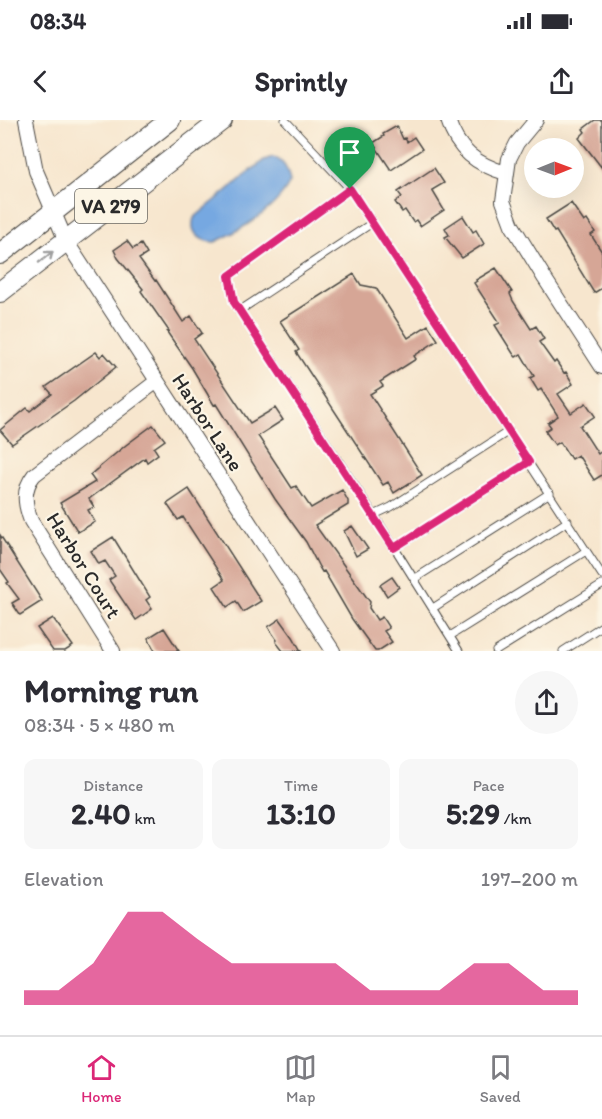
<!DOCTYPE html>
<html lang="en">
<head>
<meta charset="utf-8">
<style>
	:root { --surface:#fff; --page:#f7f7f7; --text:#2b2b33; --muted:#7c7c81; --line:#e1e1e2; --accent:#db2777 }
	body { margin:0; font-family:Itim,sans-serif; background:var(--page); color:var(--text); height:100vh; display:flex; flex-direction:column; font-size:22px; white-space:nowrap }
	* { box-sizing:border-box; margin:0 }
	p { font-size:20px; color:var(--muted) }
	.icon { flex:none; width:33px; height:33px; fill:none; stroke:currentColor; stroke-width:2; stroke-linecap:round; stroke-linejoin:round }
	.map { position:relative; height:531px; overflow:hidden }
	.drawer { display:flex; flex-direction:column; background:var(--surface); flex:1 }
	.drawer>* { flex:none }
	.needle { width:39px; rotate:89deg }
	.fabs { position:absolute; left:524px; top:18px; display:grid; gap:12px }
	.fabs a { display:grid; place-items:center; width:60px; height:60px; border-radius:50%; background:var(--surface); box-shadow:0 6px 24px #0002; font-size:30px }
	.pin { position:absolute; display:grid; place-items:center; width:51px; height:51px; color:#fff; margin:-62px -26px; border-radius:50% 50% 50% 0; rotate:-45deg; box-shadow:0 0 6px #0007 }
	.pin .icon { rotate:45deg }
	.round { display:grid; place-items:center; flex:none; width:63px; height:63px; border-radius:32px; background:var(--page) }
	.summary { display:flex; align-items:center; justify-content:space-between; height:102px; padding:0 24px }
	h1 { font-size:33px; font-weight:800; line-height:45px }
	.stats { display:grid; grid-template-columns:repeat(3,1fr); gap:9px; height:102px; padding:6px 24px }
	.stats div { display:grid; align-content:center; border-radius:12px; background:var(--page); text-align:center }
	.stats b { font-size:30px; font-weight:800 }
	.stats small { font-size:16px; font-weight:400 }
	.stats p { font-size:16px }
	.chart { height:168px; padding:12px 24px }
	.chart p { display:flex; justify-content:space-between }
	.chart svg { width:100%; height:108px; margin-top:6px; fill:var(--accent); opacity:.7 }
	.status { display:flex; justify-content:space-between; align-items:center; height:42px; padding:0 30px; background:var(--surface); direction:ltr }
	.status svg { height:16px; fill:currentColor }
	header { display:flex; justify-content:space-between; align-items:center; height:78px; padding:0 24px; background:var(--surface); font-size:27px; font-weight:800 }
	.tabs { display:flex; justify-content:space-around; align-items:center; height:84px; border-top:2px solid var(--line); background:var(--surface); font-size:16px; color:var(--muted) }
	.tabs a { display:grid; justify-items:center; gap:3px }
	.tabs .selected { color:var(--accent) }
	.map>svg:first-child { display:block }
	.water { fill:#76a8e1; stroke:#506a86; stroke-width:1.5 }
	.building { fill:#d6a696 }
	.lines { fill:none; stroke-linecap:round; stroke-linejoin:round }
	.service-casing { stroke:#4a4743; stroke-width:9 }
	.minor-casing { stroke:#4a4743; stroke-width:16 }
	.primary-casing { stroke:#4a4743; stroke-width:22 }
	.service { stroke:#fff; stroke-width:7 }
	.minor { stroke:#fff; stroke-width:14 }
	.primary { stroke:#fff; stroke-width:20 }
	.oneway { stroke:#a0a0a0 }
	.route-casing { stroke:#fff; stroke-width:12 }
	.route { stroke:#db2777; stroke-width:8 }
	.labels { text-anchor:middle; dominant-baseline:central; stroke-width:4.5; stroke-linejoin:round; paint-order:stroke }
	.shield { fill:#fcf5e5; stroke:#6a6863; stroke-width:1.5 }
	.shield-label { font-size:20px; font-weight:bold; fill:#2b2b2b }
	.street-label { font-size:21px; fill:#2b2b2b; stroke:#fcf5e5 }
</style>
</head>
<body>
<div class="status"><b>08:34</b><svg viewBox="0 0 49 12"><path d="M0 12V9h3v3zM5 12V6h3v6zM10 12V3h3v9zM15 12V0h3v12zM26 1h20v11H26zM47 4h2v5h-2z"/></svg></div>
<header><svg class="icon" aria-label="back" viewBox="0 0 24 24"><path d="M15 5l-7 7 7 7"/></svg>Sprintly<svg class="icon" aria-label="share" viewBox="0 0 24 24"><path d="M12 15V3M7 8l5-5 5 5M5 13v7h14v-7"/></svg></header>
<div class="map">
<svg width="602" height="531" viewBox="0 0 602 531">
	<rect width="100%" height="100%" fill="#fcf5e5"/>
	<filter id="ink" filterUnits="userSpaceOnUse"><feTurbulence type="fractalNoise" baseFrequency=".0167" numOctaves="2"/><feDisplacementMap in="SourceGraphic" scale="12" xChannelSelector="R" yChannelSelector="G"/><feConvolveMatrix kernelMatrix="1 2 1 2 8 2 1 2 1" color-interpolation-filters="sRGB"/></filter>
	<filter id="wash" filterUnits="userSpaceOnUse"><feTurbulence type="fractalNoise" baseFrequency=".008" numOctaves="4" result="noise"/><feDisplacementMap in="SourceGraphic" scale="24" xChannelSelector="R" yChannelSelector="G"/><feGaussianBlur stdDeviation="1.35" result="paint"/><feColorMatrix in="noise" values="0 0 0 0 0 0 0 0 0 0 0 0 0 0 0 0 0 1.4 0 .05"/><feComposite in="paint" operator="in"/></filter>
	<g filter="url(#wash)">
		<rect width="100%" height="100%" fill="#f7e6ce"/>
		<path class="water" d="M273 37C285 41 288 51 290 62 276 90 243 109 215 122 201 122 189 113 194 98L264 40Z"/>
		<g id="blocks">
			<path class="building" d="M595 0H602V48L579 18 585 12 583 9Z
				M397 6 403 19 405 18 407 22 414 17 422 29 391 50 373 23 384 16 383 14Z
				M434 48 444 63 432 70 444 90 420 106 416 100 413 102 405 90 402 92 395 82 402 77 398 72Z
				M571 83 584 102 587 100 595 112 591 115 602 132V168L594 173 556 111 554 112 546 99Z
				M463 96 473 112 476 110 484 124 462 138 445 117 449 115 445 108Z
				M127 121 133 129 141 124 147 134 139 139 155 161 156 160 183 202 191 196 202 213 194 219 250 303 275 288 283 300 258 316 292 368 296 366 311 388 342 370 348 381V385L315 405 370 482 369 488 377 500 382 497 389 508 384 511 392 522 378 531H375L352 499 324 451 322 452 319 447 306 422 275 379 216 284 214 285 192 248 167 212 169 211 141 171 143 169 118 138 114 130Z
				M496 148 512 172 510 174 513 181 531 209 536 206 544 219 539 222 554 243 556 241 564 253 566 252 573 264 558 274 571 293 586 283 595 296 580 306 598 334 602 331V355L594 360 578 335 571 339 560 322 555 325 545 311 551 307 548 303 558 296 541 269 538 271 530 258 534 256 521 234 516 237 514 235 495 205 500 203 474 163 477 161 476 160Z
				M354 154 361 165 376 168 408 218 428 205 438 220 414 236 416 239 380 262 383 266 370 274 422 355 394 373 388 362 383 365 296 232 299 230 280 201Z
				M96 232 100 237 104 233 116 247 74 281 12 324 0 310 27 288 30 291 52 274 46 267Z
				M153 305 165 320 154 328 158 334 147 342 145 338 89 379 94 387 88 390 95 402 78 412 60 383 95 362 90 355 126 325Z
				M189 369 261 481 243 492 236 481 227 487 214 467 224 460 183 397 178 400 167 384Z
				M352 406 368 429 356 436 344 411Z
				M0 415 42 481 20 495 12 483 19 479 7 463 9 462 0 449Z
				M113 417 150 477 146 480 152 489 136 500 109 460 115 456 105 441 99 444 91 431Z
				M392 457 399 467 387 476 380 465Z
				M53 498 73 526 65 531H53L37 508Z
				M280 499 293 517 301 531H283L276 522 277 520 268 507Z
				M164 508 179 531H155L148 518Z"/>
		</g>
	</g>
	<g filter="url(#ink)">
		<use href="#blocks" fill-opacity="0" stroke="#4a4743" stroke-width="1.5"/>
		<g class="lines">
			<defs>
				<path id="service" d="M285 0 350 69 602 455
					M350 69 229 156 234 182 374 395 459 531
					M239 191 372 103
					M374 395 391 387 509 311
					M395 428 529 342
					M414 459 550 373
					M433 488 568 401
					M450 516 586 431
					M496 531 602 465
					M563 531 602 506"/>
				<path id="minor" d="M26 0 36 51 66 121 333 531
					M448 0C457 30 477 45 506 53
					M536 0 517 23 509 39 503 81 512 105 545 159 602 247
					M113 531 31 401C25 385 22 370 34 355L157 261"/>
				<path id="primary" d="M0 134 170 0
					M0 172 222 0"/>
			</defs>
			<use href="#service" class="service-casing"/>
			<use href="#minor" class="minor-casing"/>
			<use href="#primary" class="primary-casing"/>
			<use href="#service" class="service"/>
			<use href="#minor" class="minor"/>
			<use href="#primary" class="primary"/>
		</g>
		<defs><path id="oneway-shaft" d="M-6 0H5M1.5-3L5.5 0L1.5 3" fill="none" stroke-width="1.6" stroke-linecap="round" stroke-linejoin="round" transform="scale(1.5)"/></defs>
		<use class="oneway" href="#oneway-shaft" transform="translate(46 137) rotate(-38)"/>
	</g>
	<g class="lines" filter="url(#ink)">
		<defs>
			<path id="route" d="M350 69 529 342 394 428 234 182 229 156Z"/>
		</defs>
		<use href="#route" class="route-casing"/>
		<use href="#route" class="route"/>
	</g>
	<g class="labels">
		<rect class="shield" x="75" y="69" width="72" height="34" rx="4.5"/>
		<g class="shield-label">
			<text x="111" y="86">VA 279</text>
		</g>
		<g class="street-label">
			<text transform="translate(208 302) rotate(57)">Harbor Lane</text>
			<text transform="translate(84 445) rotate(58)">Harbor Court</text>
		</g>
	</g>
</svg>
<div class="fabs">
<a><svg class="needle" viewBox="-14 -14 28 28"><path d="M0-13l5 13h-10z" fill="#e53935"/><path d="M0 13l5-13h-10z" fill="#7c7c81"/></svg></a>
</div>
<div class="pin" style="left:350px;top:69px;background:#1e9e55"><svg class="icon" aria-label="arrive" viewBox="0 0 24 24"><path d="M6 21V4h12l-3 4 3 4H6"/></svg></div>
</div>
<section class="drawer">
<div class="summary"><div><h1>Morning run</h1><p>08:34 · 5 × 480 m</p></div><a class="round"><svg class="icon" aria-label="share" viewBox="0 0 24 24"><path d="M12 15V3M7 8l5-5 5 5M5 13v7h14v-7"/></svg></a></div>
<div class="stats">
<div><p>Distance</p><b>2.40<small> km</small></b></div>
<div><p>Time</p><b>13:10</b></div>
<div><p>Pace</p><b>5:29<small> /km</small></b></div>
</div>
<div class="chart"><p><span>Elevation</span>197–200 m</p>
<svg viewBox="0 0 160 44" preserveAspectRatio="none"><path d="M0 44V38L10 38L20 27L30 6L40 6L50 17L60 27L70 27L80 27L90 27L100 38L110 38L120 38L130 27L140 27L150 38L160 38V44z"/></svg>
</div>
</section>
<nav class="tabs">
<a class="selected"><svg class="icon" aria-label="home" viewBox="0 0 24 24"><path d="M3 11l9-7 9 7M6 9v11h12V9"/></svg>Home</a>
<a><svg class="icon" aria-label="map" viewBox="0 0 24 24"><path d="M3 6l6-2 6 2 6-2v14l-6 2-6-2-6 2zM9 4v14M15 6v14"/></svg>Map</a>
<a><svg class="icon" aria-label="saved" viewBox="0 0 24 24"><path d="M7 4h10v16l-5-4-5 4z"/></svg>Saved</a>
</nav>
</body>
</html>
